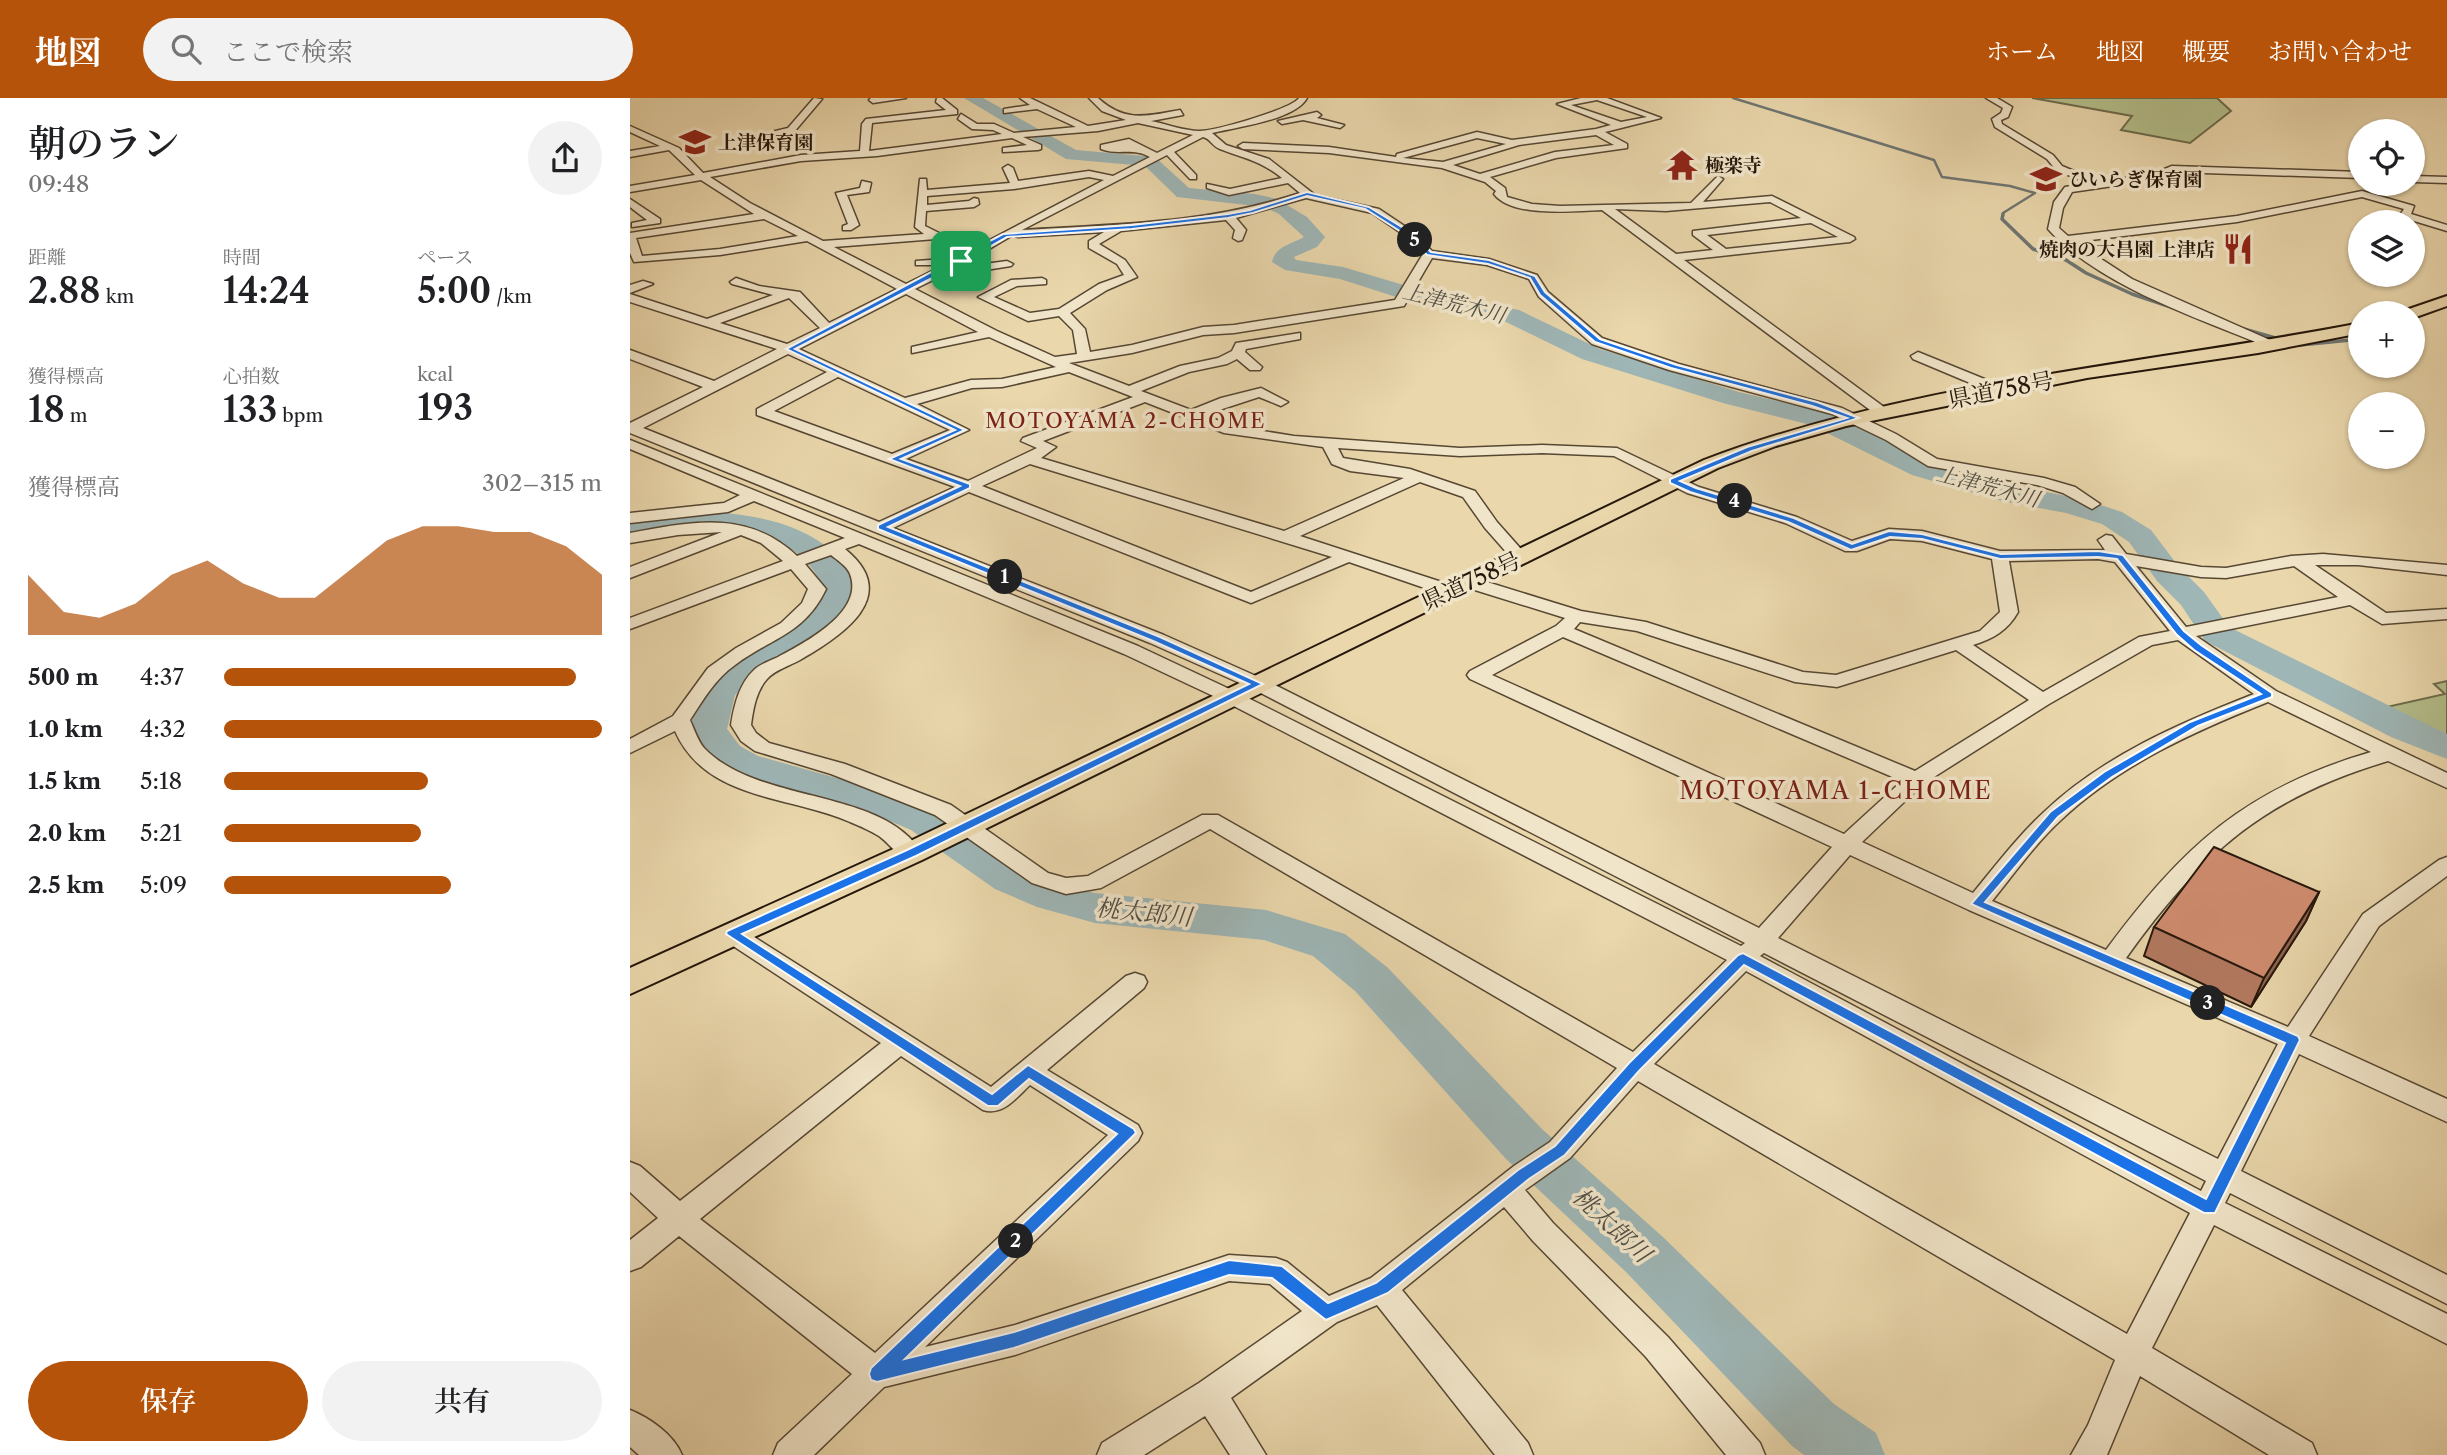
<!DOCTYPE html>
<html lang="ja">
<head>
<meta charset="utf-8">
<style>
	:root { --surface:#fff; --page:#f2f2f2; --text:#202124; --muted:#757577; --accent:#b45309 }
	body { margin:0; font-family:"Libre Caslon Text","Noto Serif JP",serif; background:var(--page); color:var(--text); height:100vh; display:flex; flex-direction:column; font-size:26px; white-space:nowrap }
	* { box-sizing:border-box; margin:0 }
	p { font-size:23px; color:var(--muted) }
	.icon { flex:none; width:38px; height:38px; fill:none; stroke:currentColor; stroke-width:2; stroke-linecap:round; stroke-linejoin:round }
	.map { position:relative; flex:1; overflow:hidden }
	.drawer { display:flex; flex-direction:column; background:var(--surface); width:630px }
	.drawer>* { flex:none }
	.tools { position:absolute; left:1718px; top:21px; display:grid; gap:14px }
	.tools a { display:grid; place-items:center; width:77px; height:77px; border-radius:50%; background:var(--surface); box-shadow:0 2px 5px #0004; font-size:35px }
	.pin { position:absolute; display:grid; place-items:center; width:60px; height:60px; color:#fff; margin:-30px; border-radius:14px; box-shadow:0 4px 10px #0006 }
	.km { position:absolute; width:35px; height:35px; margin:-18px; border-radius:50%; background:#222; color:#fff; font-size:19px; line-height:35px; text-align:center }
	.round { display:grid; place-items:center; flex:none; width:74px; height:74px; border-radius:37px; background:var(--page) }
	.headline { display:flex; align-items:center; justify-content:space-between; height:119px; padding:0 28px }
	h1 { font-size:38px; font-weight:600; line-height:52px }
	.metrics { display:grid; grid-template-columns:repeat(3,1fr); gap:10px; height:119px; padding:7px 28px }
	.metrics div { display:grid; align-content:center }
	.metrics b { font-size:35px; font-weight:600 }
	.metrics small { font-size:19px; font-weight:400 }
	.metrics p { font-size:19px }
	.chart { height:196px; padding:14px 28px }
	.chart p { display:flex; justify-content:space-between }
	.chart svg { width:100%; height:126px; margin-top:7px; fill:var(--accent); opacity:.7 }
	.cta { display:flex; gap:14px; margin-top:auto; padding:14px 28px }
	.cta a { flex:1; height:80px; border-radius:42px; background:var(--accent); color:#fff; font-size:28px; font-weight:600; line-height:80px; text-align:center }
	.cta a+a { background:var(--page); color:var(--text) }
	ul { padding:0 28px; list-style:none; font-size:23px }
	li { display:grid; grid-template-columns:112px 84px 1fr; align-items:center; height:52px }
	li i { height:18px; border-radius:9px; background:var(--accent) }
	header { display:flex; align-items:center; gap:42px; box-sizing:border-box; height:98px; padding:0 35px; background:var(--accent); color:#fff }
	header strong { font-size:33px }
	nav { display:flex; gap:38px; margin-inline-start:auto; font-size:24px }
	.search { width:490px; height:63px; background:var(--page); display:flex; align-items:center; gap:18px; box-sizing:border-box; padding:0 24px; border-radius:38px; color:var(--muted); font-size:26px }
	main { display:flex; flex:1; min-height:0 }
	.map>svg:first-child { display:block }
	.green { fill:#b4bf8b; stroke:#6c6b4b; stroke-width:2 }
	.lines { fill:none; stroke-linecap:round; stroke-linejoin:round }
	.stream-far1 { stroke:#6e7672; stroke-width:2.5 }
	.stream { stroke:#6e7672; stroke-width:3.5 }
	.river { fill:#9eb6b6; fill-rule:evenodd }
	.minor-casing { stroke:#564733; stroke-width:3 }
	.major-casing { stroke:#25170b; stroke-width:4 }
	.minor { fill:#f1e5c9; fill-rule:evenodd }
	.major { fill:#ead7ac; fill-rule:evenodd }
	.wall { fill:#b2785f; stroke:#25170b; stroke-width:2 }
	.shaded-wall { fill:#91624e; stroke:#25170b; stroke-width:2 }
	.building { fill:#cf8c6f; stroke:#25170b; stroke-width:2 }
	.route { fill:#1a73e8; stroke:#fff; stroke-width:2; fill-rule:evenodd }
	.labels { text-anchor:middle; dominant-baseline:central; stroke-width:7; stroke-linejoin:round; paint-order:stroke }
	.far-poi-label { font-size:19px; font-weight:bold; fill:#25170b; stroke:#f1e5c9; text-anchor:start }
	.far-water-label { font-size:21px; font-style:italic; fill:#4f4f47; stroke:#f1e5c9 }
	.far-neighbourhood-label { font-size:21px; letter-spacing:2px; fill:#7a1f14; stroke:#f1e5c9 }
	.street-label { font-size:23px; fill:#25170b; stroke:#f1e5c9 }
	.neighbourhood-label { font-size:24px; letter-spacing:2px; fill:#7a1f14; stroke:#f1e5c9 }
	.water-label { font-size:24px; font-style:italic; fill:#4f4f47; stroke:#f1e5c9 }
</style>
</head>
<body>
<header>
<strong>地図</strong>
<div class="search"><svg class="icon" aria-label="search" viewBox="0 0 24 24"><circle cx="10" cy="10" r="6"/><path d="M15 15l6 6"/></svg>ここで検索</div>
<nav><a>ホーム</a><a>地図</a><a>概要</a><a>お問い合わせ</a></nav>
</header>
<main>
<section class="drawer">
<div class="headline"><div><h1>朝のラン</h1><p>09:48</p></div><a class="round"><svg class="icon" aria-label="share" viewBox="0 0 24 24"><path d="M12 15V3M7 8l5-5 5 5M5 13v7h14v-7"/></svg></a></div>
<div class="metrics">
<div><p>距離</p><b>2.88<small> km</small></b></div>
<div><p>時間</p><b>14:24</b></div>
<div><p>ペース</p><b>5:00<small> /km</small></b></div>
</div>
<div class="metrics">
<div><p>獲得標高</p><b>18<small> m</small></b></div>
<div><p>心拍数</p><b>133<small> bpm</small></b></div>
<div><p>kcal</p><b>193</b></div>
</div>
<div class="chart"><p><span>獲得標高</span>302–315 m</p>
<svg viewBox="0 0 160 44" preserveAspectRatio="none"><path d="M0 44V23L10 36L20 38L30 33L40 23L50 18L60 26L70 31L80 31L90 21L100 11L110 6L120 6L130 8L140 8L150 13L160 23V44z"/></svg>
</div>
<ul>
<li><b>500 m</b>4:37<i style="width:93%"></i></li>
<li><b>1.0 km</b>4:32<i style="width:100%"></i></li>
<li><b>1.5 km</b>5:18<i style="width:54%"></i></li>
<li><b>2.0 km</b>5:21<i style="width:52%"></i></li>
<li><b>2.5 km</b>5:09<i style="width:60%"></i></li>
</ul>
<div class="cta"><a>保存</a><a>共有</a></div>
</section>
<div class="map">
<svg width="1817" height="1357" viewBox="0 0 1817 1357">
	<rect width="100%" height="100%" fill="#ead7ac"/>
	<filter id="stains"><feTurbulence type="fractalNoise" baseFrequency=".00286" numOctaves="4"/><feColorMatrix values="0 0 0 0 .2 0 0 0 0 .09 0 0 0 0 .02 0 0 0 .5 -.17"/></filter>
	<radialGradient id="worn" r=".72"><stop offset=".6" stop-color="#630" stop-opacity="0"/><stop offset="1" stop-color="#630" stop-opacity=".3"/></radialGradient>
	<path class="green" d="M1402 0H1587L1601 13 1560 45 1491 32 1502 18Z
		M1817 583V640L1752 610 1815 596 1804 586Z"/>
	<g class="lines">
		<path class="stream-far1" d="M1103 0 1304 62 1312 79 1380 88 1405 95 1373 115V118"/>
		<path class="stream" d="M1373 116 1372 121 1403 151 1436 162 1456 175 1502 196 1544 210
			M1607 229 1670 247 1731 241"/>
		<path class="river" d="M334 0H353L446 52 525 59 559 90 625 96 647 101 677 119 695 139 687 149 664 159 666 162 713 169 797 194 889 212 970 251 1109 294 1199 315 1302 365 1376 386 1452 401 1492 414 1521 432 1549 469 1574 494 1599 529 1817 636V661L1761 639 1575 543 1551 507 1527 483 1499 444 1472 426 1436 415 1372 403 1282 377 1181 327 1093 305 952 261 874 223 785 205 710 181 655 172 642 164C646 147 661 147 674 139L649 116 634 109 547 99 515 68 436 61Z
			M67 414C116 414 180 424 213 465 219 472 221 482 225 490L219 509 196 534 121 582 105 597 97 631 110 648 128 658 271 698 309 714 395 771 434 788 465 795 636 812 715 836 757 869 912 1031 1034 1140 1204 1306 1246 1335 1255 1357H1174L1162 1348 996 1174 876 1061 725 893 683 858 634 842 465 825 407 809 365 791 281 732 243 716 102 674 84 664 60 632C76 540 168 556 193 490 164 417 61 431 0 441V423Z"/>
		<defs>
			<path id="minor" d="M184 0 192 1 164 34 137 39V35L158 30Z
				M241 0H276L243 5 239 2Z
				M307 0H312L327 12V16L242 25 239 53 372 36 363 32 342 31 328 21 331 16 347 26H364L384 35 446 29 407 11 374 15V11L400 7 390 0H400L458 28 496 22 472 13 459 0H468C495 25 517 18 550 12L553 17 521 23C536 26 555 33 570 33 585 33 662 11 669 0H677C665 22 607 29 582 35L596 47 639 61 685 97 749 111 782 133 802 153 859 161 907 177 918 194 972 240 1049 266 1212 310 1266 336 1307 361 1414 380 1445 389 1470 406 1462 411 1433 395 1407 387 1298 368 1256 342 1202 316 1039 272 962 246 909 199 899 181 857 167 802 160 774 208 604 235 573 237 502 255 439 265 499 288 550 268 588 260 602 253 606 245 670 235V241L616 251 615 254 632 269 630 272H620L607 261 597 266 559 274 511 293 561 312 591 300 631 290 658 304 651 308 629 299 574 317 602 328 664 338 830 350 912 347 987 350 1069 389 1167 419 1222 443 1259 431 1292 433 1370 453 1475 452 1468 442 1476 437 1482 438 1496 456 1571 469 1596 470 1661 458 1693 456 1817 467V477L1728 467H1685L1756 515 1817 511V521L1752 526 1720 507 1566 538 1646 593 1817 675V690L1758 663C1633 700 1571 756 1496 860L1658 929 1733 816 1809 762 1817 759V778L1749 828 1679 938 1817 1001V1024L1669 956 1611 1073 1817 1177V1206L1600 1095 1595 1105 1817 1216V1246L1584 1127 1522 1250 1682 1345 1687 1357H1639L1510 1278 1477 1357H1441L1458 1327 1485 1262 1008 983 940 1060 895 1092 923 1125 1038 1239 1130 1345 1135 1357H1096L1016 1259 903 1143 874 1109 772 1192 898 1345 903 1357H865L747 1207 707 1224 601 1300 636 1357H600L575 1318 514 1357H467L472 1345 569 1285 672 1213 640 1186 599 1183 385 1257 254 1289 184 1357H143L148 1345 222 1276 49 1138 11 1169 0 1173V1142L28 1120 0 1094V1064L10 1068 50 1103 251 945 94 842 90 836 94 830 102 828 110 830 361 989 496 878 505 875 514 878 517 884 514 890 417 972 508 1027 512 1035 508 1043 295 1249 385 1227 599 1157 646 1160 657 1164 699 1198 741 1180 884 1068 920 1044 987 970 580 731 471 790 436 796 402 785 305 717 201 676 125 653 111 643 101 627C104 608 109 586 124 572 130 566 140 563 148 559 174 545 235 514 220 476 217 468 207 462 201 457L175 466 196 491C175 536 141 540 105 567 85 581 73 602 60 622 64 631 68 643 74 650 129 707 251 689 292 755L289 760C270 765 263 748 249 738 241 733 230 728 220 724 159 697 76 703 45 633L0 655V641L43 618 78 570 106 550 151 525 172 505 178 491 161 471 0 531V520L153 463 131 445 111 437 0 480V469L92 434 48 437 0 445V435C61 424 117 411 167 458L215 440 124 403 98 414 0 425V415L94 405 110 397 0 351V342L508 548 610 596 1111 848 1115 845 621 590 520 545 0 335V325L73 289 0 261V252L84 283 147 251 0 204V196L77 221 143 197 102 186 100 184 106 180 129 188 170 194 199 225 267 191 177 143 90 157 4 164 0 155V135L124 116 71 82 0 94V88L65 77 39 52 0 59V53L30 48 0 34V28L49 50 73 75 171 57 230 53 232 26 236 21 316 12 306 4ZM508 25 563 37 527 55 499 41 471 47V51C489 58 501 49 520 59L483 78 459 73 388 83 383 70 378 67 373 70 380 85 297 92 296 81H290L285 129 294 136 193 143 120 105 80 79 171 63 247 58 382 40 397 47 373 50V54L408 52 411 51V47L393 39 468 33ZM573 39C581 41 582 48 590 51 616 61 629 62 652 80L600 91 577 86V90L599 97 658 85 670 95C576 126 490 126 392 132L537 57 560 81H566V77L544 54ZM459 79 474 82 354 145 331 146 295 128 296 113 344 109 349 106 348 101 344 100 339 103 297 107V98L384 91ZM676 100 742 115 774 137 793 156 765 202 604 227 573 229 502 247 460 254 455 231 440 215 477 192 507 179 495 162 469 146 491 133 596 122 605 132 603 140 608 143 612 142 616 132 606 120ZM134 121 168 138 90 151 12 158 6 140ZM474 134 459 143V150L487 166 494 177 469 186 429 211 400 215 364 199 387 188 416 186V182L412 180 381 182 348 199 398 223 429 218 443 232 447 256 425 259 367 233 285 191 329 169 337 175 381 168 383 166 377 163 340 168 337 164 383 137 388 139ZM306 141 325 151 342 152 328 160 286 163V167H314L276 186 204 149ZM276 196 348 234 282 249V255L359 239 426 269 372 281 341 282 275 300 169 251ZM159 200 190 230 157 246 90 225ZM158 256 197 274 127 311V317L325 389 249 424 13 330ZM439 274 503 299 393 340 391 343 407 350 338 383 276 361 339 332 287 306 342 290 372 289ZM208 279 320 332 262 356 144 313ZM515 304 594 335 693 349 702 366 720 373 774 380 654 433 411 360 426 349 413 343ZM708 350 830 358 912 355 984 358 1057 395 1155 425 1215 453H1227L1260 441 1292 443 1362 461 1370 514 1350 533 1206 577 1173 574 1016 524 951 513 844 480H832L829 484 832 488 935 520 926 528 840 573 837 577 840 581 1202 749 1129 830 635 582 534 537 263 430 339 394 621 505 719 464 812 496H824L827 492 824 488 670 438 790 384 833 399 855 430 885 464H897L899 460 867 424 845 393 780 371 713 360ZM400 366 702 459 621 494 352 388ZM229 446 494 556 596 604 1097 862 1003 954 588 717H572L458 778 436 780 418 775 321 707 215 666 139 645 126 635 121 627C123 612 126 593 137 581 145 572 159 568 170 562 212 538 273 498 215 451ZM1468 461 1485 464 1540 533 1509 539 1413 594 1343 547C1363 541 1378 532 1388 514L1379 463ZM1506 468 1571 479 1596 480 1664 468 1708 499 1556 529ZM950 524 1007 533 1165 584 1207 589 1326 552 1399 602 1285 673 944 531ZM933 539 1272 683 1214 736 862 577ZM1548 542 1624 596C1550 625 1473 658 1414 714 1388 738 1366 767 1343 795L1232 744 1293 686 1419 606 1522 547ZM1638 604 1741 654C1615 691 1553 748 1476 852L1362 803C1384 776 1405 746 1431 722 1489 667 1565 633 1638 604ZM1220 757 1339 812 1648 946 1588 1061 1148 840ZM1134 855 1576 1083 1571 1093 1130 858ZM1116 873 1560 1115 1497 1236 1024 966ZM271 958 353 1012C373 1018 386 1000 400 987L478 1037 245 1255 70 1121Z
				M951 0H977L1031 20 975 34 997 46V50L926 60 860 79 875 90 877 99 902 106 930 108 1061 105 1088 78 1093 81 1073 104 1142 98 1224 139 1225 141 1220 144 1054 162 1258 312V318H1248L972 112C945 113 882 120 864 96L866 93 855 84 812 70 699 55 613 51 608 48 613 45 699 49 766 59 767 56 847 34 882 42 966 31 981 27 927 6ZM967 2 1017 19 991 24 941 7ZM966 37 984 47 925 54 850 76 823 67 889 47ZM847 40 876 46 813 64 773 60ZM1140 104 1171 120 1063 133V137L1083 152 1046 156 985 111 1036 113ZM1181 125 1208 139 1096 151 1077 137Z
				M1356 0H1367L1382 9 1378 19 1371 22 1372 26 1423 57 1432 68 1470 84 1522 76 1542 68 1731 74V80L1543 74 1524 82 1442 94 1433 110 1429 130 1438 138 1607 118 1732 93 1784 108 1781 116 1817 127V133L1771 119 1770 117 1774 111 1732 99 1607 124 1445 144 1502 181 1649 246 1643 250 1638 249C1568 220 1469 188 1418 131L1424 104 1435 89 1458 85 1426 72 1417 61 1365 29 1362 21 1371 15 1373 10Z
				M687 14 691 17 687 20 714 27 710 30 673 22 652 26 648 23Z
				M1783 78 1817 79V85L1783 84Z
				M232 83 241 85 239 94 217 97 229 127 221 132H213V128L218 126 206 95 230 90Z
				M0 101 30 121V125L2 129V125L17 122 0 109Z
				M13 183 23 186 0 195V187Z
				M1288 254 1374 289 1376 292 1374 295H1364L1283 261 1281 258Z
				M0 1312C20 1320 44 1337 52 1357H9L0 1349Z"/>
			<path id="major" d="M1817 198V208L1783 220V215H1774L1776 212Z
				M1731 225V235L1628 255 1457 280 1216 328 1146 348 1088 370 292 762 0 896V870L270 748 1074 362C1282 283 1513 267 1731 225Z"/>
		</defs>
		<use href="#minor" class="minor-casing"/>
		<use href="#major" class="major-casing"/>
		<use href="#minor" class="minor"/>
		<use href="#major" class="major"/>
	</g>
	<path class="wall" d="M1689 794 1676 823 1621 909 1514 858 1524 829Z"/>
	<path class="shaded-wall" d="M1689 794 1676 823 1621 909 1634 880Z"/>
	<path class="building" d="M1584 749 1689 794 1634 880 1524 829Z"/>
	<path class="route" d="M677 94 739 109 780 134 801 154 859 162 905 178 915 194 970 241 1047 267 1187 304 1229 320 1122 353 1050 383 1066 390 1164 420 1222 446 1259 433 1292 436 1371 456 1468 453 1493 457 1554 533 1571 547 1642 595V599L1568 628 1482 679 1428 719 1355 804 1668 938 1670 942 1585 1115H1574L1114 867 1009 973 935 1057 899 1081 758 1195 696 1222 642 1180 599 1177 384 1250 247 1284 241 1282 239 1276 241 1270 487 1036 399 981 368 1008H358L96 836 97 833 277 752 619 586 523 543 248 431V427L330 388 259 361 325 332 156 251 373 136 502 127 598 116 620 112ZM677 98 735 111 776 137 797 157 858 166 900 180 910 197 965 244 1041 270 1182 308 1217 320 1117 349 1040 381V385L1060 394 1158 424 1221 452 1260 439 1292 441 1370 461 1468 459 1487 461 1547 537 1564 552 1631 596 1560 624 1474 674 1420 714 1341 806 1655 945 1576 1101 1113 855 1108 857 999 965 925 1048 888 1072 746 1185 698 1205 652 1168 599 1162 384 1234 275 1261 506 1035 504 1031 398 967 362 996 112 836 286 758 633 586 530 539 258 429 340 390V386L271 361 335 332 165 251 333 164 377 139 502 131 598 120 623 115Z"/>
	<defs>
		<symbol id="school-bare" viewBox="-9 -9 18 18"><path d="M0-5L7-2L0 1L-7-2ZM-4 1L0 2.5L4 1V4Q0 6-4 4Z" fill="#8f2418" stroke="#f1e5c9" stroke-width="2.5" paint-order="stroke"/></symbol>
		<symbol id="temple-bare" viewBox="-9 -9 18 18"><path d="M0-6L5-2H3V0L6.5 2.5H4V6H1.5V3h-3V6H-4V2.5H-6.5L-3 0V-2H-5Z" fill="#8f2418" stroke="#f1e5c9" stroke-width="2.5" paint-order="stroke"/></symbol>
		<symbol id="restaurant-bare" viewBox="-9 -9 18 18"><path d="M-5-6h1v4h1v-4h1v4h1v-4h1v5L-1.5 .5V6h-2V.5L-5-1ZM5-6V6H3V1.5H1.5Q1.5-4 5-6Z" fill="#8f2418" stroke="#f1e5c9" stroke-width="2.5" paint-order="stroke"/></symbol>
	</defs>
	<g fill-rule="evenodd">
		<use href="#school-bare" x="43" y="22" width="44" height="44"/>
		<use href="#temple-bare" x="1030" y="45" width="44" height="44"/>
		<use href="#school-bare" x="1394" y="59" width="44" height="44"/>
		<use href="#restaurant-bare" x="1586" y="129" width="44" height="44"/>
	</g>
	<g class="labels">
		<g class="far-poi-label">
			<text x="88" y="44">上津保育園</text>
			<text x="1075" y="67">極楽寺</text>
			<text x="1439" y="81">ひいらぎ保育園</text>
			<text x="1585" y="151" text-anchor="end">焼肉の大昌園 上津店</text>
		</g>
		<g class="far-water-label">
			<text transform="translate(824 205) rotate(14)">上津荒木川</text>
			<text transform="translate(1358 388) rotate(15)">上津荒木川</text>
		</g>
		<g class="far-neighbourhood-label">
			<text x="496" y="322">MOTOYAMA 2-CHOME</text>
		</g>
		<g class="street-label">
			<text transform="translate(1371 292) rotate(-11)">県道758号</text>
			<text transform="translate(841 483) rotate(-25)">県道758号</text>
		</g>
		<g class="neighbourhood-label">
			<text x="1206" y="692">MOTOYAMA 1-CHOME</text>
		</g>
		<g class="water-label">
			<text transform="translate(514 814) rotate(6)">桃太郎川</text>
			<text transform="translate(982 1127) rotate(43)">桃太郎川</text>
		</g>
	</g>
	<rect width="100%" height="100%" filter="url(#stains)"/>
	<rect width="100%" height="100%" fill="url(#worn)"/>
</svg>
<div class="tools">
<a><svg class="icon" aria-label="locate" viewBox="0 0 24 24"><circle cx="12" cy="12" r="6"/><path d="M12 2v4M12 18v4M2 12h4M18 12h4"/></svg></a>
<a><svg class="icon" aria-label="layers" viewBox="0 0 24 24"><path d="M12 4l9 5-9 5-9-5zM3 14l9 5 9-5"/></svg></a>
<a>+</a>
<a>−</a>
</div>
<div class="pin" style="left:331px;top:163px;background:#1e9e55"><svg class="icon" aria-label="arrive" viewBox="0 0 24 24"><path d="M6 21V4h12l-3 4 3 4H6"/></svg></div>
<b class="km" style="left:375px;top:479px">1</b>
<b class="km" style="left:386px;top:1143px">2</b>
<b class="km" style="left:1578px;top:905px">3</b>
<b class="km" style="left:1105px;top:403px">4</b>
<b class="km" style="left:785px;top:142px">5</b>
</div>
</main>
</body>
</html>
